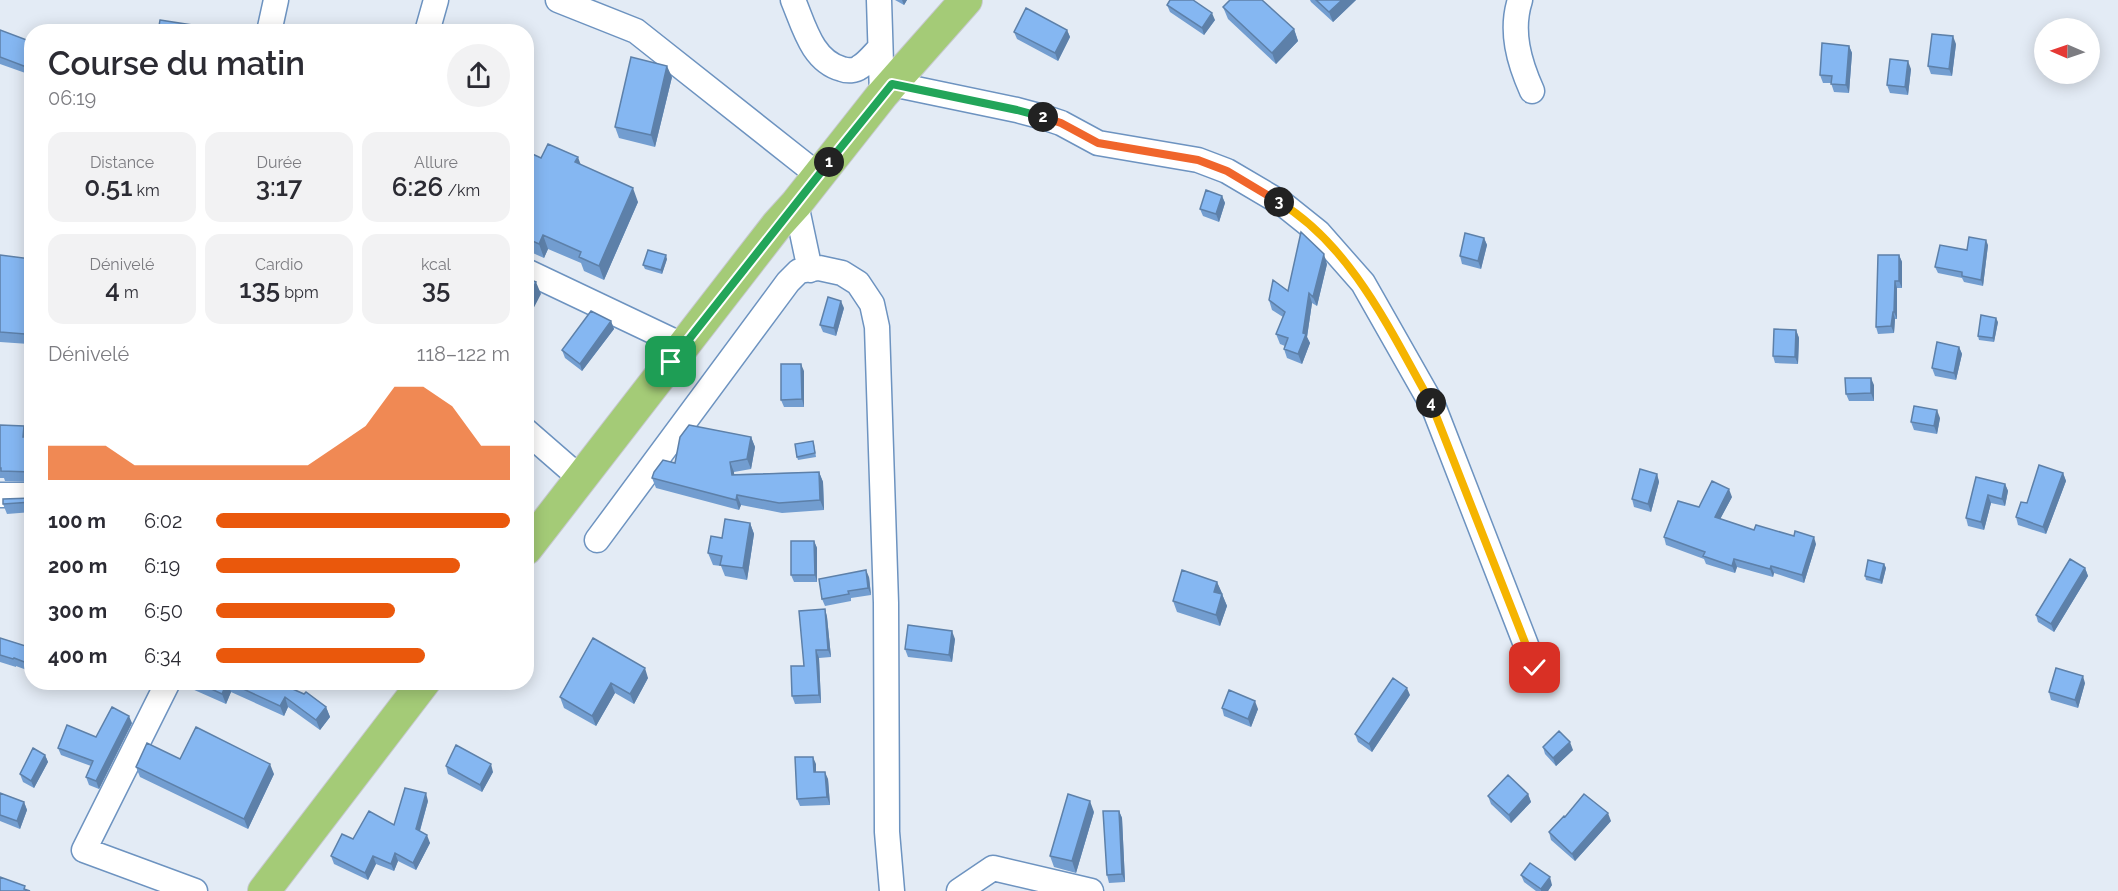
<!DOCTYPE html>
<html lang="fr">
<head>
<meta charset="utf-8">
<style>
	:root { --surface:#fff; --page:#f2f2f3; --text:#2b2b33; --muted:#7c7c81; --accent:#ea580c }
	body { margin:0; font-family:Raleway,sans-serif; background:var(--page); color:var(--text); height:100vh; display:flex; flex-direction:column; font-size:22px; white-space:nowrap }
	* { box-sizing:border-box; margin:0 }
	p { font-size:20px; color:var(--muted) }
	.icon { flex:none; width:33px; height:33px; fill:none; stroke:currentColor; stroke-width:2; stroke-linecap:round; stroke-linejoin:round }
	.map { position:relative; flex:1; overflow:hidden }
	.sheet { position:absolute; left:24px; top:24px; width:510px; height:666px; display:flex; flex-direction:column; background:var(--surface); border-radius:24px; box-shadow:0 3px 15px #0003 }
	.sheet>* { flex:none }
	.needle { width:39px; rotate:272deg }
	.buttons { position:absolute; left:2034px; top:18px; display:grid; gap:12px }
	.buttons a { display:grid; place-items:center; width:66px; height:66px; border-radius:50%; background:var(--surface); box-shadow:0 3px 15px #0003; font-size:30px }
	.pin { position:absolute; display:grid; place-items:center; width:51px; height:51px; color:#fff; margin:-26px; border-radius:12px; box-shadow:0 3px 9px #0006 }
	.km { position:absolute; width:30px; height:30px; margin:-15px; border-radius:50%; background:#222; color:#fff; font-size:16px; line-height:30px; text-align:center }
	.round { display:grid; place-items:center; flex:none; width:63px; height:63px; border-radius:32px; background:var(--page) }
	.summary { display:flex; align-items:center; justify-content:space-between; height:102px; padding:0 24px }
	h1 { font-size:33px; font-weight:600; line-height:45px }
	.stats { display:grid; grid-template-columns:repeat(3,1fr); gap:9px; height:102px; padding:6px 24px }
	.stats div { display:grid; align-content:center; border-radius:15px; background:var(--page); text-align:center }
	.stats b { font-size:26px; font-weight:600 }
	.stats small { font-size:16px; font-weight:400 }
	.stats p { font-size:16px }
	.chart { height:168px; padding:12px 24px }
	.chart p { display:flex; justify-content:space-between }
	.chart svg { width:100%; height:108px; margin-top:6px; fill:var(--accent); opacity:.7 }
	ul { padding:0 24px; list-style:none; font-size:20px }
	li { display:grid; grid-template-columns:96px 72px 1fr; align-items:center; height:45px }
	li i { height:15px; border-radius:8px; background:var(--accent) }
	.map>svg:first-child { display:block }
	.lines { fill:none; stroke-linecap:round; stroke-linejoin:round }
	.minor-casing { stroke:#6d93c0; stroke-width:27 }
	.major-casing { stroke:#c6c9ce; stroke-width:34 }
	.minor { stroke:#fff; stroke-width:24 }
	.major { stroke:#a4cb77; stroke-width:32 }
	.wall { fill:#729dd0 }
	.shaded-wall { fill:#5d80a9 }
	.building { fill:#85b7f2; stroke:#5d80a9; stroke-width:1.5 }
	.split-1-casing { stroke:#fff; stroke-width:12 }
	.split-2-casing { stroke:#fff; stroke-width:12 }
	.split-3-casing { stroke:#fff; stroke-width:12 }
	.split-4-casing { stroke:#fff; stroke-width:12 }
	.split-5-casing { stroke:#fff; stroke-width:12 }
	.split-1 { stroke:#22a559; stroke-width:8 }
	.split-2 { stroke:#22a559; stroke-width:8 }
	.split-3 { stroke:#f0652b; stroke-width:8 }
	.split-4 { stroke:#f5b400; stroke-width:8 }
	.split-5 { stroke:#f5b400; stroke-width:8 }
</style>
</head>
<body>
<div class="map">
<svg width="2118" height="891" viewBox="0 0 2118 891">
	<rect width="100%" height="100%" fill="#e3ebf5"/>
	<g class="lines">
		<defs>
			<path id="minor" d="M558 0 636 31 818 175
				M793 0C804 26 812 61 842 69 847 71 855 71 860 67 867 63 874 54 880 48
				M879 0 882 95
				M1520 0C1510 31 1519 62 1532 91
				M269 32 276 0
				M427 32 436 0
				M892 84 1017 110 1043 117 1061 123 1098 143 1198 160 1227 171 1283 204 1318 232 1363 283 1434 408 1535 668
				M796 204 810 270
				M526 271 684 346
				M526 431 580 478
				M0 495H32
				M597 540 788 282 799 271 819 268 842 273 858 283 872 304 877 327 886 603 887 832 892 891
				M168 682 84 850 195 891
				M959 891 993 868 1091 891"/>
			<path id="major" d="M526 549 777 225 796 204 882 95 966 0
				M264 891 424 682"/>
		</defs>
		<use href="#minor" class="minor-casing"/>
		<use href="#major" class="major-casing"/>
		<use href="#minor" class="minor"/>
		<use href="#major" class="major"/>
	</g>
	<path class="wall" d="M895 0H907L904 5Z
		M1310 0H1356L1333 22 1311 2Z
		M1167 5 1215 20 1204 35 1170 12Z
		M1223 7 1294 29 1298 41 1276 64 1228 19Z
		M0 30 32 42 31 75 0 64Z
		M1067 30 1070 37 1058 61 1017 39 1014 32Z
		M1956 44 1952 76 1931 74 1928 66Z
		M1849 46 1852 53 1849 93 1834 92 1831 83H1823L1820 75Z
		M1911 69 1908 95 1890 93 1887 85Z
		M672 77 655 147 619 138 615 127Z
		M526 151 541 158 580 165 638 202 604 280 584 271 581 263 548 249 544 258 526 250Z
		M1222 196 1225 203 1219 222 1203 216 1200 209Z
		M1484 238 1487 245 1481 269 1462 264 1460 256Z
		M1988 245 1983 286 1964 282 1962 278 1938 273 1935 267 1967 250Z
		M0 255 31 259 32 257V320H30L29 344 0 342Z
		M1899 255 1902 262V288H1897V319H1895L1894 333 1878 334 1876 327Z
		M667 259 662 274 645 269 643 265Z
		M1327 264 1317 306 1312 303 1307 337 1310 343 1302 364 1287 358 1284 349 1285 346 1280 344 1276 334 1283 317 1272 310 1269 300 1288 291Z
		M844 308 836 336 823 332 820 325Z
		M611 321 614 329 582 371 565 358 562 350Z
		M1998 322 1994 342 1979 340 1978 336Z
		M1796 330 1799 338 1798 364 1775 363 1773 356Z
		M1959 347 1962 354 1956 380 1935 376 1932 368Z
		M804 371V407H784L781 400Z
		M1874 385V401H1849L1846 394Z
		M1940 418 1937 434 1914 430 1911 422Z
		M0 425 24 426 27 437H32V482L5 481 4 478H0Z
		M751 437 755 447 751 469 734 472V474L819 472 823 482 824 510 782 513 741 505 739 510 656 488 652 478 675 463Z
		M814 444 816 457 798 460 797 457Z
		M2063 473 2066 481 2046 534 2018 525 2016 517 2027 503Z
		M1657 474 1659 482 1651 512 1634 507 1632 499Z
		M1976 477 2005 484 2008 491 2005 506 1991 503 1984 530 1968 526 1966 518Z
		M1732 497 1720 519 1754 530 1816 544 1804 583 1774 573 1773 577 1737 567 1735 573 1706 564 1704 559 1666 545 1664 537 1699 507Z
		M32 498V512L7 514 3 504Z
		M750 523 754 534 747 580 725 576 721 566 713 565 708 553 722 538Z
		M814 541 817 548V582H794L791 575Z
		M1884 564 1886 568 1882 584 1866 580 1865 576Z
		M2085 568 2088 576 2054 632 2038 622 2036 615Z
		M869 577 871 595 851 598V601L825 606 822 599Z
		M1217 582 1227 606 1220 626 1177 612 1173 601Z
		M825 609 827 617 831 657 819 658 821 703 795 704 792 696Z
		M0 638 32 648V672L16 666V667L0 662Z
		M593 638 648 678 634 704 615 693 596 726 564 708 560 697Z
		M955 639 952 662 908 657 905 649Z
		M183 682H277L326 707 330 717 320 730 288 707 284 716 231 692 226 704 183 685Z
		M2085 683 2078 708 2051 700 2049 692Z
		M1410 695 1372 752 1358 742 1355 734Z
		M1222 708 1258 709 1251 727 1224 716Z
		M132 723 99 789 89 785 86 777 91 766 61 755 58 748 96 737Z
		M1543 747 1573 750 1556 766 1545 754Z
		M45 755 48 762 34 788 23 782 20 774Z
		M180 759 274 774 248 829 140 777 136 767Z
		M816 764V772L828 779 830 805 800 806 797 799Z
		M446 766 493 772 482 792 448 774Z
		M0 793 24 802 27 810 20 829 0 821Z
		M1528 794 1531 802 1511 823 1491 804 1488 796Z
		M428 801 420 831 430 843 416 870 398 861 394 871 376 864 368 880 334 864 331 856 353 839 394 825Z
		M1119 811 1122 818 1125 882 1109 883 1107 875Z
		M1094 812 1076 873 1054 867 1050 856Z
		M1565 817 1611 821 1575 861 1551 840 1549 832Z
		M1521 875 1552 885 1548 891H1536L1524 882Z"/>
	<path class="shaded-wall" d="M902 0H907L904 5Z
		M1342 0H1356L1333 22 1329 12Z
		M1212 13 1215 20 1204 35 1202 28Z
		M1294 29 1298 41 1276 64 1272 53Z
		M1067 30 1070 37 1058 61 1055 53Z
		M1953 36 1956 44 1952 76 1949 69Z
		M1849 46 1852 53 1849 93 1846 85Z
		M32 60 31 75 29 68Z
		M1908 61 1911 69 1908 95 1905 87Z
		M667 66 672 77 655 147 651 135Z
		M578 157 583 171 575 162Z
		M633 188 638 202 604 280 599 266Z
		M1222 196 1225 203 1219 222 1216 214Z
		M543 235 548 249 544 258 539 244Z
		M1484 238 1487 245 1481 269 1478 261Z
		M1986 240 1988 245 1983 286 1981 280Z
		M1324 254 1327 264 1317 306 1313 297Z
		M666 255 667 259 662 274 661 270Z
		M1899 255 1902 262V288L1899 281Z
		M1895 281 1897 288V319L1894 312Z
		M536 282 541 294 529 317 526 310V303Z
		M1309 293 1312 303 1307 337 1310 343 1302 364 1298 354 1303 333Z
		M841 301 844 308 836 336 834 328Z
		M27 310 30 320 29 344 25 334Z
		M1893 312 1895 319 1894 333 1891 326Z
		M1996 318 1998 322 1994 342 1993 338Z
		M611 321 614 329 582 371 580 364Z
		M1796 330 1799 338 1798 364 1795 357Z
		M1959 347 1962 354 1956 380 1954 373Z
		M801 364 804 371V407L802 399Z
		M1871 378 1874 385V401L1871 393Z
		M1937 410 1940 418 1937 434 1934 426Z
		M24 426 27 436V447L23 437Z
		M751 437 755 447 751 469 747 459Z
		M730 462 734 472 735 485 732 475Z
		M819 472 823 482 824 510 820 500Z
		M2063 473 2066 481 2046 534 2043 527Z
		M1657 474 1659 482 1651 512 1648 504Z
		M2005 484 2008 491 2005 506 2002 499Z
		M1729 489 1732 497 1717 525 1715 517Z
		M737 495 741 505 739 510 736 500Z
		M1988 495 1991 503 1984 530 1981 522Z
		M750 523 754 534 747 580 743 568Z
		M1814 537 1816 544 1804 583 1802 575Z
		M814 541 817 548V582L815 575Z
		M1734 559 1737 567 1735 573 1732 566Z
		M1884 564 1886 568 1882 584 1880 580Z
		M1771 566 1774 573 1773 577 1770 569Z
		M2085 568 2088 576 2054 632 2051 624Z
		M866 570 869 577 871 595 868 588Z
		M1217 582 1222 593 1218 603 1214 592Z
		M1222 594 1227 606 1220 626 1216 615Z
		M825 609 827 617 831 657 828 650Z
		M952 631 955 639 952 662 949 655Z
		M816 650 819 658 821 703 819 695Z
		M645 668 648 678 634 704 630 694Z
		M2083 676 2085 683 2078 708 2075 700Z
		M228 682 231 692 226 704 222 694Z
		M611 683 615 693 596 726 592 716Z
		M1407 688 1410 695 1372 752 1369 744Z
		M285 697 288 707 284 716 280 706Z
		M1255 701 1258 709 1251 727 1248 719Z
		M326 707 330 717 320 730 316 720Z
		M129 716 132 723 99 789 96 781Z
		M1570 742 1573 750 1556 766 1553 758Z
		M45 755 48 762 34 788 31 781Z
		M813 757 816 764V780L814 772Z
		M270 764 274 774 248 829 244 819Z
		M491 764 493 772 482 792 480 785Z
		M825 772 828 779 830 805 827 797Z
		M426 793 428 801 418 837 416 829Z
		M1528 794 1531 802 1511 823 1509 815Z
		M1090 801 1094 812 1076 873 1072 861Z
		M24 802 27 810 20 829 17 821Z
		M1119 811 1122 818 1125 882 1122 874Z
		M1608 813 1611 821 1575 861 1572 854Z
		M427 835 430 843 416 870 413 863Z
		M395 853 398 861 394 871 391 864Z
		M373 856 376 864 368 880 365 873Z
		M1550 877 1552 885 1548 891H1541V889Z"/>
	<path class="building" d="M1170 0H1193L1212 13 1202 28 1167 5Z
		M1230 0H1262L1294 29 1272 53 1223 7Z
		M1316 0H1342L1329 12Z
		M1026 8 1067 30 1055 53 1014 32Z
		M160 20 192 25V32H158Z
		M0 30 32 42V60L29 68 0 57Z
		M1932 34 1953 36 1949 69 1928 66Z
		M1822 43 1849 46 1846 85 1831 84 1832 76 1820 75Z
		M631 57 667 66 651 135 615 127Z
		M1890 59 1908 61 1905 87 1887 85Z
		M548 144 578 157 575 162 633 188 599 266 579 257 581 252 543 235 539 244 526 238V151L541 158Z
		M1206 190 1222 196 1216 214 1200 209Z
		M1301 232 1324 254 1313 297 1309 293 1303 333 1306 334 1298 354 1284 349 1288 338 1276 334 1285 312 1269 300 1273 280 1288 291Z
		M1465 233 1484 238 1478 261 1460 256Z
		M1969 237 1986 240 1981 280 1962 276V272L1935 267 1940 245 1967 250Z
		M648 250 666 255 661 270 643 265Z
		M0 255 31 259 32 257V311L27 310 25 334 0 332Z
		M1878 255H1899V281H1895L1894 312H1893L1891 326 1876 327Z
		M526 278 536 282 526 303Z
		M828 297 841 301 834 328 820 325Z
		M591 311 611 321 580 364 562 350Z
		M1981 315 1996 318 1993 338 1978 336Z
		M1774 329 1796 330 1795 357 1773 356Z
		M1937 342 1959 347 1954 373 1932 368Z
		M781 364H801L802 399 781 400Z
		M1845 378H1871V393L1846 394Z
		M1914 406 1937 410 1934 426 1911 422Z
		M0 425 24 426 23 437H32V472L1 471V468H0Z
		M689 425 751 437 747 459 730 462 732 475 819 472 820 500 779 503 737 495 736 500 652 478 654 472 663 460 675 463 680 437Z
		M813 441 815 453 797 457 795 444Z
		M2039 465 2063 473 2043 527 2016 517 2021 502 2027 503Z
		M1640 469 1657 474 1648 504 1632 499Z
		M1976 477 2005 484 2002 499 1988 495 1981 522 1966 518Z
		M1712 481 1729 489 1715 517 1754 530 1756 525 1794 536 1795 531 1814 537 1802 575 1771 566 1770 569 1734 559 1732 566 1703 556 1705 552 1664 537 1678 501 1699 507Z
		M32 498V502L3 504V499Z
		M725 519 750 523 743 568 720 565 722 556 708 553 711 536 722 538Z
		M791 541H814L815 575H791Z
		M2070 559 2085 568 2051 624 2036 615Z
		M1868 560 1884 564 1880 580 1865 576Z
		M866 570 868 588 848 591 849 594 822 599 819 579Z
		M1182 570 1217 582 1214 592 1222 594 1216 615 1173 601Z
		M825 609 828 650H816L819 695 792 696 791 666H804L799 611Z
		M908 625 952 631 949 655 905 649Z
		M0 638 32 648V665L14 658 13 659 0 655Z
		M593 638 645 668 630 694 611 683 592 716 560 697Z
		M2056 668 2083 676 2075 700 2049 692Z
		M1393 678 1407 688 1369 744 1355 734Z
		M196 682H227L222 694Z
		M228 682H277L304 694 306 692 326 707 316 720 285 697 280 706Z
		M1229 690 1255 701 1248 719 1222 708Z
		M112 707 129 716 96 781 86 777 93 761 58 748 67 725 96 737Z
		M196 727 270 764 244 819 136 767 147 743 180 759Z
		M1559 731 1570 742 1553 758 1543 747Z
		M456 745 491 764 480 785 446 766Z
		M33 748 45 755 31 781 20 774Z
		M795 757H813L814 772H825L827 797 797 799Z
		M1508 775 1528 794 1509 815 1488 796Z
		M405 788 426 793 416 829 427 835 413 863 395 853 391 864 373 856 365 873 331 856 342 834 353 839 369 811 394 825Z
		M0 793 24 802 17 821 0 815Z
		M1068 794 1090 801 1072 861 1050 856Z
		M1584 794 1608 813 1572 854 1549 832 1564 816 1565 817Z
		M1103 811H1119L1122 874 1107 875Z
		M1530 863 1550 877 1541 889 1521 875Z
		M0 877 25 886 24 889 30 891H0Z"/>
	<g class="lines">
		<defs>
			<path id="split-1" d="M671 362 829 162"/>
			<path id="split-2" d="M829 162 892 84 1017 110 1043 117"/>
			<path id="split-3" d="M1043 117 1061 123 1098 143 1198 160 1227 171 1279 202"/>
			<path id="split-4" d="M1279 202C1351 245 1391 332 1431 403"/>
			<path id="split-5" d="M1431 403 1535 668"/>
		</defs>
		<use href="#split-1" class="split-1-casing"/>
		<use href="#split-2" class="split-2-casing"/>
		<use href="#split-3" class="split-3-casing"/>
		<use href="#split-4" class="split-4-casing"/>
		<use href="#split-5" class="split-5-casing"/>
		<use href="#split-1" class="split-1"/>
		<use href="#split-2" class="split-2"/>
		<use href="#split-3" class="split-3"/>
		<use href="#split-4" class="split-4"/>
		<use href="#split-5" class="split-5"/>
	</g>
</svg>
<div class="buttons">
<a><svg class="needle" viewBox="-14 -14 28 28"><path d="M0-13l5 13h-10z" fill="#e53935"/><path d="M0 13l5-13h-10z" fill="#7c7c81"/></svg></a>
</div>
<div class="pin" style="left:671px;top:362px;background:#1e9e55"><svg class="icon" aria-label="arrive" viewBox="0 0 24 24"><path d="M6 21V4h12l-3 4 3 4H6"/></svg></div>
<div class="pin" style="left:1535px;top:668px;background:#d93025"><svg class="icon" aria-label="check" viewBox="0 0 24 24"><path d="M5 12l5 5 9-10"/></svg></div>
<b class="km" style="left:829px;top:162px">1</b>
<b class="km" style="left:1043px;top:117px">2</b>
<b class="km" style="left:1279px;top:202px">3</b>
<b class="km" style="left:1431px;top:403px">4</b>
<section class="sheet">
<div class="summary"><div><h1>Course du matin</h1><p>06:19</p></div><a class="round"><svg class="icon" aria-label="share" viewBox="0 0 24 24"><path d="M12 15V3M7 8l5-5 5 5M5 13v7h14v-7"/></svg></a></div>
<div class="stats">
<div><p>Distance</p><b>0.51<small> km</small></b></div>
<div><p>Durée</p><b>3:17</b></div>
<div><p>Allure</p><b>6:26<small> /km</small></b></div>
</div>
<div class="stats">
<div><p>Dénivelé</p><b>4<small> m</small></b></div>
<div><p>Cardio</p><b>135<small> bpm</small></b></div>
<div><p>kcal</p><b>35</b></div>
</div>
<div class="chart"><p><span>Dénivelé</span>118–122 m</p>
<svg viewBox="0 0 160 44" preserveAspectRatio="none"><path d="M0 44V30L10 30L20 30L30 38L40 38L50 38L60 38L70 38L80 38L90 38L100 30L110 22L120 6L130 6L140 14L150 30L160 30V44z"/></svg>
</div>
<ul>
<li><b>100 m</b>6:02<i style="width:100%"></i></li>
<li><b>200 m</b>6:19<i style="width:83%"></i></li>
<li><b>300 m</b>6:50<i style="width:61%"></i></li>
<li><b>400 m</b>6:34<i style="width:71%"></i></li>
</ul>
</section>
</div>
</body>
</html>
